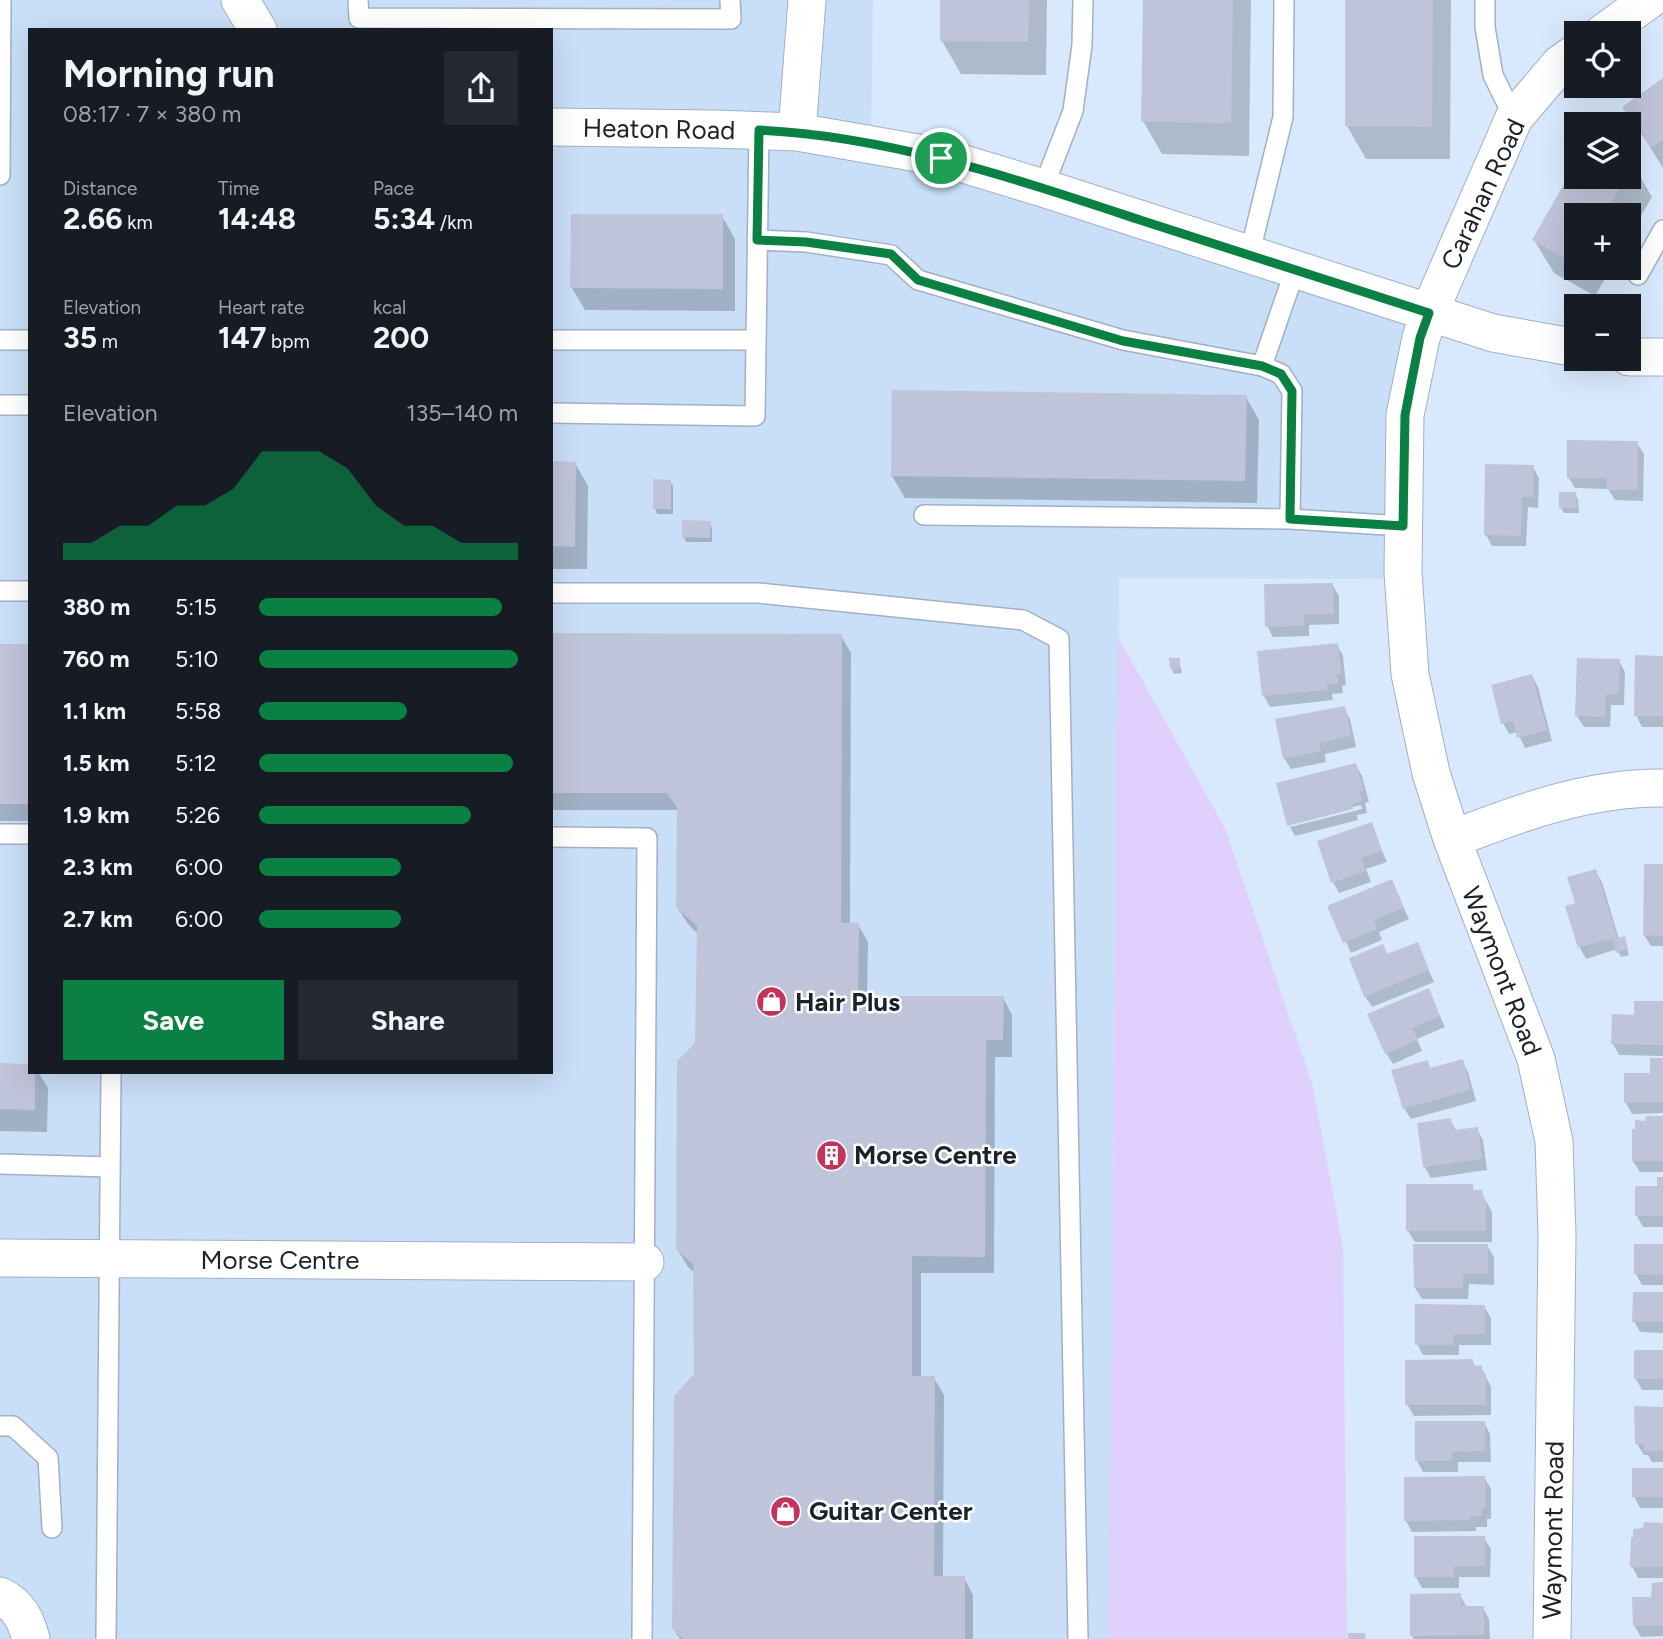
<!DOCTYPE html>
<html lang="en">
<head>
<meta charset="utf-8">
<style>
	:root { --surface:#171b24; --page:#242831; --text:#f1f3f6; --muted:#9ea1a6; --accent:#0b8043 }
	body { margin:0; font-family:Figtree,sans-serif; background:var(--page); color:var(--text); height:100vh; display:flex; flex-direction:column; font-size:26px; white-space:nowrap }
	* { box-sizing:border-box; margin:0 }
	p { font-size:23px; color:var(--muted) }
	.icon { flex:none; width:38px; height:38px; fill:none; stroke:currentColor; stroke-width:2; stroke-linecap:round; stroke-linejoin:round }
	.map { position:relative; flex:1; overflow:hidden }
	.drawer { position:absolute; left:28px; top:28px; width:525px; height:1046px; display:flex; flex-direction:column; background:var(--surface); border-radius:0px; box-shadow:0 7px 28px #0002 }
	.drawer>* { flex:none }
	.controls { position:absolute; left:1564px; top:21px; display:grid; gap:14px }
	.controls a { display:grid; place-items:center; width:77px; height:77px; border-radius:0px; background:var(--surface); box-shadow:0 7px 28px #0002; font-size:35px }
	.pin { position:absolute; display:grid; place-items:center; width:60px; height:60px; color:#fff; margin:-30px; border:4px solid #fff; border-radius:50%; box-shadow:0 2px 7px #0007 }
	.round { display:grid; place-items:center; flex:none; width:74px; height:74px; border-radius:0px; background:var(--page) }
	.overview { display:flex; align-items:center; justify-content:space-between; height:119px; padding:0 35px }
	h1 { font-size:38px; font-weight:700; line-height:52px }
	.metrics { display:grid; grid-template-columns:repeat(3,1fr); gap:10px; height:119px; padding:7px 35px }
	.metrics div { display:grid; align-content:center }
	.metrics b { font-size:30px; font-weight:700 }
	.metrics small { font-size:19px; font-weight:400 }
	.metrics p { font-size:19px }
	.chart { height:196px; padding:14px 35px }
	.chart p { display:flex; justify-content:space-between }
	.chart svg { width:100%; height:126px; margin-top:7px; fill:var(--accent); opacity:.7 }
	.cta { display:flex; gap:14px; margin-top:auto; padding:14px 35px }
	.cta a { flex:1; height:80px; border-radius:0px; background:var(--accent); color:#fff; font-size:28px; font-weight:700; line-height:80px; text-align:center }
	.cta a+a { background:var(--page); color:var(--text) }
	ul { padding:0 35px; list-style:none; font-size:23px }
	li { display:grid; grid-template-columns:112px 84px 1fr; align-items:center; height:52px }
	li i { height:18px; border-radius:9px; background:var(--accent) }
	.map>svg:first-child { display:block }
	.built { fill:#c9def7; fill-rule:evenodd }
	.green { fill:#dfd0fe }
	.shadow { fill:#0003 }
	.building { fill:#c0c4da }
	.lines { fill:none; stroke-linecap:round; stroke-linejoin:round }
	.service-casing { stroke:#a1b0c3; stroke-width:22 }
	.minor-casing { stroke:#a1b0c3; stroke-width:39 }
	.service { stroke:#fff; stroke-width:19 }
	.minor { stroke:#fff; stroke-width:37 }
	.route-casing { stroke:#fff; stroke-width:14 }
	.route { stroke:#0b8043; stroke-width:9 }
	.labels { text-anchor:middle; dominant-baseline:central; stroke-width:5; stroke-linejoin:round; paint-order:stroke }
	.street-label { font-size:26px; fill:#1c2229; stroke:#fff }
	.poi-label { font-size:26px; font-weight:bold; fill:#1c2229; stroke:#fff; text-anchor:start }
</style>
</head>
<body>
<div class="map">
<svg width="1663" height="1639" viewBox="0 0 1663 1639">
	<rect width="100%" height="100%" fill="#d9e9fd"/>
	<path class="built" d="M0 0H873L871 147 1439 310 1413 399 1408 579 1119 578 1109 1639H0ZM30 30H551V1073H30Z"/>
	<path class="green" d="M1118 637 1225 828 1313 1087 1343 1247 1347 1639H1109Z"/>
	<path class="shadow" d="M942 0H1047L1046 75 961 74 942 41Z
		M1144 0H1251L1249 156 1162 154 1143 121Z
		M1347 0H1451L1450 159H1366L1347 126Z
		M1663 80V168L1625 107Z
		M1629 162 1633 164 1652 197 1629 236V215H1577V268H1611L1595 296 1554 273 1534 240 1577 177H1629Z
		M722 216 735 239V311L585 310 572 288Z
		M1246 397 1259 420 1257 503 905 498 892 476Z
		M1637 443 1644 454 1643 501 1615 500 1608 489 1575 488 1568 477Z
		M551 463H575L588 486 587 569H551Z
		M1533 467 1539 478 1538 508 1528 507 1526 546H1492L1486 535Z
		M670 481 673 486V514H657L655 509Z
		M1575 494 1578 499 1579 513H1564L1561 508Z
		M710 523 712 528V542H686L684 537Z
		M1332 584 1339 596V624L1309 625V636L1273 637 1267 626Z
		M551 634 841 636 851 653 850 925H858L868 942 867 997 1003 998 1012 1015V1057H995L994 1273H921V1378H934L944 1395 943 1578H964L973 1595V1639H680L673 1628 696 1374 695 1273 688 1267 677 1249 697 1044 698 934 688 924 677 907 678 810H551Z
		M1337 645 1343 656 1346 685 1342 686 1343 693 1332 694 1333 700 1270 707 1264 696Z
		M0 646H30V821H0Z
		M1663 658V727H1642L1636 715Z
		M1179 660 1182 673 1174 674 1172 669Z
		M1619 661 1625 672 1624 705H1611L1610 727H1584L1577 716Z
		M1532 676 1538 687 1552 741 1525 748 1517 732 1509 734 1503 723Z
		M1344 708 1350 719 1356 747 1325 754 1326 762 1291 769 1284 758Z
		M1356 765 1362 776 1369 802 1365 803 1367 813 1357 815 1358 820 1295 836 1290 827 1362 809 1361 805 1289 823V826L1279 784Z
		M1371 824 1387 862 1366 869 1371 882 1339 893 1333 882Z
		M1663 866V946H1651L1644 935Z
		M1595 871 1602 882 1619 939 1624 938 1629 955 1621 957 1617 949 1586 959 1580 948 1567 907 1577 904Z
		M1391 881 1409 919 1379 932 1382 940 1351 953 1330 907Z
		M1417 944 1434 982 1372 1007 1365 996 1383 946 1388 955Z
		M1428 990 1445 1027 1417 1039 1422 1051 1393 1064 1386 1053Z
		M1663 1003V1056L1619 1055 1613 1044 1636 1017Z
		M1663 1060V1113L1632 1114 1626 1103Z
		M1462 1061 1468 1072 1476 1101 1411 1119 1404 1108 1427 1062 1431 1070Z
		M0 1065 30 1073H39L48 1088 47 1132 0 1131Z
		M1663 1118V1172H1640L1633 1161Z
		M1450 1120 1457 1132 1477 1129 1483 1140 1487 1170 1431 1178 1424 1166Z
		M1663 1179V1227H1643L1637 1216Z
		M1472 1186 1475 1192H1481L1492 1212V1242H1415L1408 1231Z
		M1487 1246 1494 1257V1285L1469 1284 1468 1299H1422L1415 1288Z
		M1663 1246V1285H1642L1636 1274Z
		M1663 1294V1333L1640 1332 1634 1321Z
		M1484 1306 1491 1318V1345H1459V1355H1423L1417 1344Z
		M1663 1352V1390H1642L1636 1379Z
		M1472 1361 1476 1367H1481L1491 1387V1415L1414 1416 1407 1404Z
		M1663 1409V1462H1652L1648 1455H1644L1637 1444Z
		M1484 1422 1490 1434 1491 1462H1458V1472H1423L1417 1461Z
		M1663 1470V1508H1640L1634 1496Z
		M1484 1477 1491 1489V1519H1487V1527H1476V1531L1412 1532 1406 1521Z
		M1663 1524V1578H1638L1632 1566Z
		M1484 1538 1491 1549 1490 1577H1459V1588H1422L1416 1577Z
		M1663 1584V1636L1641 1637 1634 1625Z
		M1460 1595 1466 1606 1483 1608 1489 1619 1490 1639H1414L1412 1636Z"/>
	<path class="building" d="M940 0H1029L1028 42 940 41Z
		M1143 0H1233L1231 123 1141 122Z
		M1345 0H1433L1432 127 1345 126Z
		M1663 78V140L1651 148 1622 107Z
		M1577 161V177H1626L1604 215H1577V265L1532 240Z
		M571 214H723V289L570 288Z
		M892 390 1247 395 1245 481 891 476Z
		M1567 440 1638 441V490H1607L1606 478H1567Z
		M551 461 576 462 575 547 551 546Z
		M1485 464 1534 465 1533 497H1522L1521 536 1484 535Z
		M653 479 671 480V509H653Z
		M1559 492H1576L1577 508H1559Z
		M682 520 711 521 710 538 682 537Z
		M1333 583 1334 614H1304V626L1265 627 1264 584Z
		M551 633 842 634 841 923H859L858 996H1004L1003 1040H986L985 1257 912 1256V1376H935L934 1576H965V1639H683L672 1628 674 1396 694 1374 693 1264 676 1249 677 1061 695 1043 697 926 676 907 677 807 667 793H551Z
		M1338 643 1341 674 1337 675 1338 683 1327 684V690L1262 696 1257 651Z
		M0 644H30V804H0Z
		M1635 655 1663 656V716H1634Z
		M1169 658H1180V669H1170Z
		M1577 658 1620 659 1619 694H1606L1605 717 1575 716Z
		M1532 674 1547 730 1517 738 1513 721 1501 724 1491 685Z
		M1345 706 1351 736 1319 743 1321 751 1283 759 1275 719Z
		M1356 763 1364 791 1360 792 1362 801 1352 804 1353 809 1287 826 1276 783Z
		M1372 822 1382 851 1361 858 1366 871 1331 883 1317 841Z
		M1644 864H1663V936L1643 935Z
		M1596 869 1617 937 1578 948 1565 906 1575 903 1567 877Z
		M1392 879 1404 908 1374 920 1377 929 1343 943 1327 906Z
		M1625 936 1628 949 1616 953 1613 939Z
		M1418 942 1429 970 1364 997 1349 958 1383 944 1387 954Z
		M1429 988 1440 1016 1412 1028 1418 1040 1385 1054 1367 1014Z
		M1634 1001H1663V1045L1611 1044 1612 1014 1634 1015Z
		M1650 1058H1663V1102L1624 1103V1073H1650Z
		M1463 1059 1471 1090 1403 1109 1391 1070 1428 1060 1430 1068Z
		M0 1063 30 1064V1073H35V1110L0 1109Z
		M1646 1116H1663V1161H1632V1129H1635V1120L1645 1121Z
		M1451 1118 1453 1130 1478 1127 1482 1159 1423 1167 1417 1123Z
		M1657 1177H1663V1216H1635V1186H1657Z
		M1406 1184H1473V1190H1482L1483 1199 1486 1200V1231H1406Z
		M1413 1244H1488V1274H1463V1288H1414Z
		M1634 1244H1663V1275L1634 1274Z
		M1633 1292H1663V1322H1632Z
		M1415 1304 1485 1305V1334H1454L1453 1345H1415Z
		M1634 1350H1663V1379H1634Z
		M1473 1359V1366L1482 1365V1374H1486V1405H1405V1360Z
		M1634 1406 1663 1407V1451H1644V1444H1635Z
		M1415 1421H1485V1451L1452 1452V1461H1415Z
		M1632 1468H1663V1497H1632Z
		M1485 1476 1486 1508H1482V1516H1471L1470 1520 1404 1521V1477Z
		M1644 1522 1663 1523V1567H1630L1631 1537H1633V1529L1643 1528Z
		M1414 1536H1485V1566H1454V1577H1414Z
		M1663 1582V1626H1633L1632 1597H1651L1652 1583Z
		M1461 1593V1606H1484V1635L1410 1636V1594Z
		M1348 1633H1365L1366 1639H1348Z"/>
	<g class="lines">
		<defs>
			<path id="service" d="M358 0 359 18 731 19 730 0
				M1485 0V27L1493 75 1514 118
				M0 175 1 0
				M1043 188 1073 111 1082 45 1083 0
				M757 240 806 242 891 255 918 280 1123 340 1262 366 1295 270
				M1249 256 1283 117 1284 0
				M1638 275 1663 230
				M0 340H30
				M551 340H756
				M1262 366 1281 374 1292 391 1290 519 1403 526
				M0 405H30
				M551 413 755 416 759 130
				M924 515 1290 519
				M0 591H30
				M551 593H758L1023 620 1059 639 1078 1639
				M0 834H30
				M551 837 647 838 642 1639
				M0 1164 110 1167
				M0 1426H13L48 1458 52 1528
				M106 1639 111 1073"/>
			<path id="minor" d="M240 0 258 30
				M1603 33 1649 0
				M551 127 714 129 797 132 941 157 1043 188 1493 333 1577 348
				M797 132 807 0
				M1629 357H1663
				M1452 839C1519 813 1589 787 1663 788
				M0 1258 645 1262
				M0 1596C19 1605 26 1620 31 1639
				M1552 1639 1557 1235 1554 1141 1536 1059 1452 839 1431 773 1410 674 1403 572 1405 415 1421 338 1429 313 1514 118 1560 64 1577 52"/>
		</defs>
		<use href="#service" class="service-casing"/>
		<use href="#minor" class="minor-casing"/>
		<use href="#service" class="service"/>
		<use href="#minor" class="minor"/>
	</g>
	<g class="lines">
		<defs>
			<path id="route" d="M759 130C890 136 1016 179 1140 220 1236 251 1332 282 1429 313L1420 338 1405 415 1403 526 1290 519 1292 391 1281 374 1262 366 1123 341 918 280 891 254 806 242 757 240Z"/>
		</defs>
		<use href="#route" class="route-casing"/>
		<use href="#route" class="route"/>
	</g>
	<defs>
		<symbol id="shop-disc" viewBox="-11 -11 22 22"><circle r="9.5" fill="#c3335b" stroke="#fff"/><path d="M-5-2.5h2.3a2.7 3.5 0 0 1 5.4 0H5L5.5 6h-11ZM-1.5-2.5h3a1.5 2.3 0 0 0-3 0Z" fill="#fff"/></symbol>
		<symbol id="building-disc" viewBox="-11 -11 22 22"><circle r="9.5" fill="#c3335b" stroke="#fff"/><path d="M-4-6H4V6H1V3H-1V6H-4ZM-2.5-4.3h1.7v1.8h-1.7ZM.8-4.3h1.7v1.8H.8ZM-2.5-1h1.7V.8h-1.7ZM.8-1h1.7V.8H.8Z" fill="#fff"/></symbol>
	</defs>
	<g fill-rule="evenodd">
		<use href="#shop-disc" x="754" y="984" width="35" height="35"/>
		<use href="#building-disc" x="814" y="1138" width="35" height="35"/>
		<use href="#shop-disc" x="768" y="1494" width="35" height="35"/>
	</g>
	<g class="labels">
		<g class="street-label">
			<text transform="translate(659 129) rotate(1)">Heaton Road</text>
			<text transform="translate(1483 194) rotate(-65)">Carahan Road</text>
			<text transform="translate(1502 971) rotate(69)">Waymont Road</text>
			<text x="280" y="1260">Morse Centre</text>
			<text transform="translate(1553 1530) rotate(-89)">Waymont Road</text>
		</g>
		<g class="poi-label">
			<text x="795" y="1002">Hair Plus</text>
			<text x="854" y="1155">Morse Centre</text>
			<text x="809" y="1511">Guitar Center</text>
		</g>
	</g>
</svg>
<div class="controls">
<a><svg class="icon" aria-label="locate" viewBox="0 0 24 24"><circle cx="12" cy="12" r="6"/><path d="M12 2v4M12 18v4M2 12h4M18 12h4"/></svg></a>
<a><svg class="icon" aria-label="layers" viewBox="0 0 24 24"><path d="M12 4l9 5-9 5-9-5zM3 14l9 5 9-5"/></svg></a>
<a>+</a>
<a>−</a>
</div>
<div class="pin" style="left:941px;top:158px;background:#1e9e55"><svg class="icon" aria-label="arrive" viewBox="0 0 24 24"><path d="M6 21V4h12l-3 4 3 4H6"/></svg></div>
<section class="drawer">
<div class="overview"><div><h1>Morning run</h1><p>08:17 · 7 × 380 m</p></div><a class="round"><svg class="icon" aria-label="share" viewBox="0 0 24 24"><path d="M12 15V3M7 8l5-5 5 5M5 13v7h14v-7"/></svg></a></div>
<div class="metrics">
<div><p>Distance</p><b>2.66<small> km</small></b></div>
<div><p>Time</p><b>14:48</b></div>
<div><p>Pace</p><b>5:34<small> /km</small></b></div>
</div>
<div class="metrics">
<div><p>Elevation</p><b>35<small> m</small></b></div>
<div><p>Heart rate</p><b>147<small> bpm</small></b></div>
<div><p>kcal</p><b>200</b></div>
</div>
<div class="chart"><p><span>Elevation</span>135–140 m</p>
<svg viewBox="0 0 160 44" preserveAspectRatio="none"><path d="M0 44V38L10 38L20 32L30 32L40 25L50 25L60 19L70 6L80 6L90 6L100 12L110 25L120 32L130 32L140 38L150 38L160 38V44z"/></svg>
</div>
<ul>
<li><b>380 m</b>5:15<i style="width:94%"></i></li>
<li><b>760 m</b>5:10<i style="width:100%"></i></li>
<li><b>1.1 km</b>5:58<i style="width:57%"></i></li>
<li><b>1.5 km</b>5:12<i style="width:98%"></i></li>
<li><b>1.9 km</b>5:26<i style="width:82%"></i></li>
<li><b>2.3 km</b>6:00<i style="width:55%"></i></li>
<li><b>2.7 km</b>6:00<i style="width:55%"></i></li>
</ul>
<div class="cta"><a>Save</a><a>Share</a></div>
</section>
</div>
</body>
</html>
